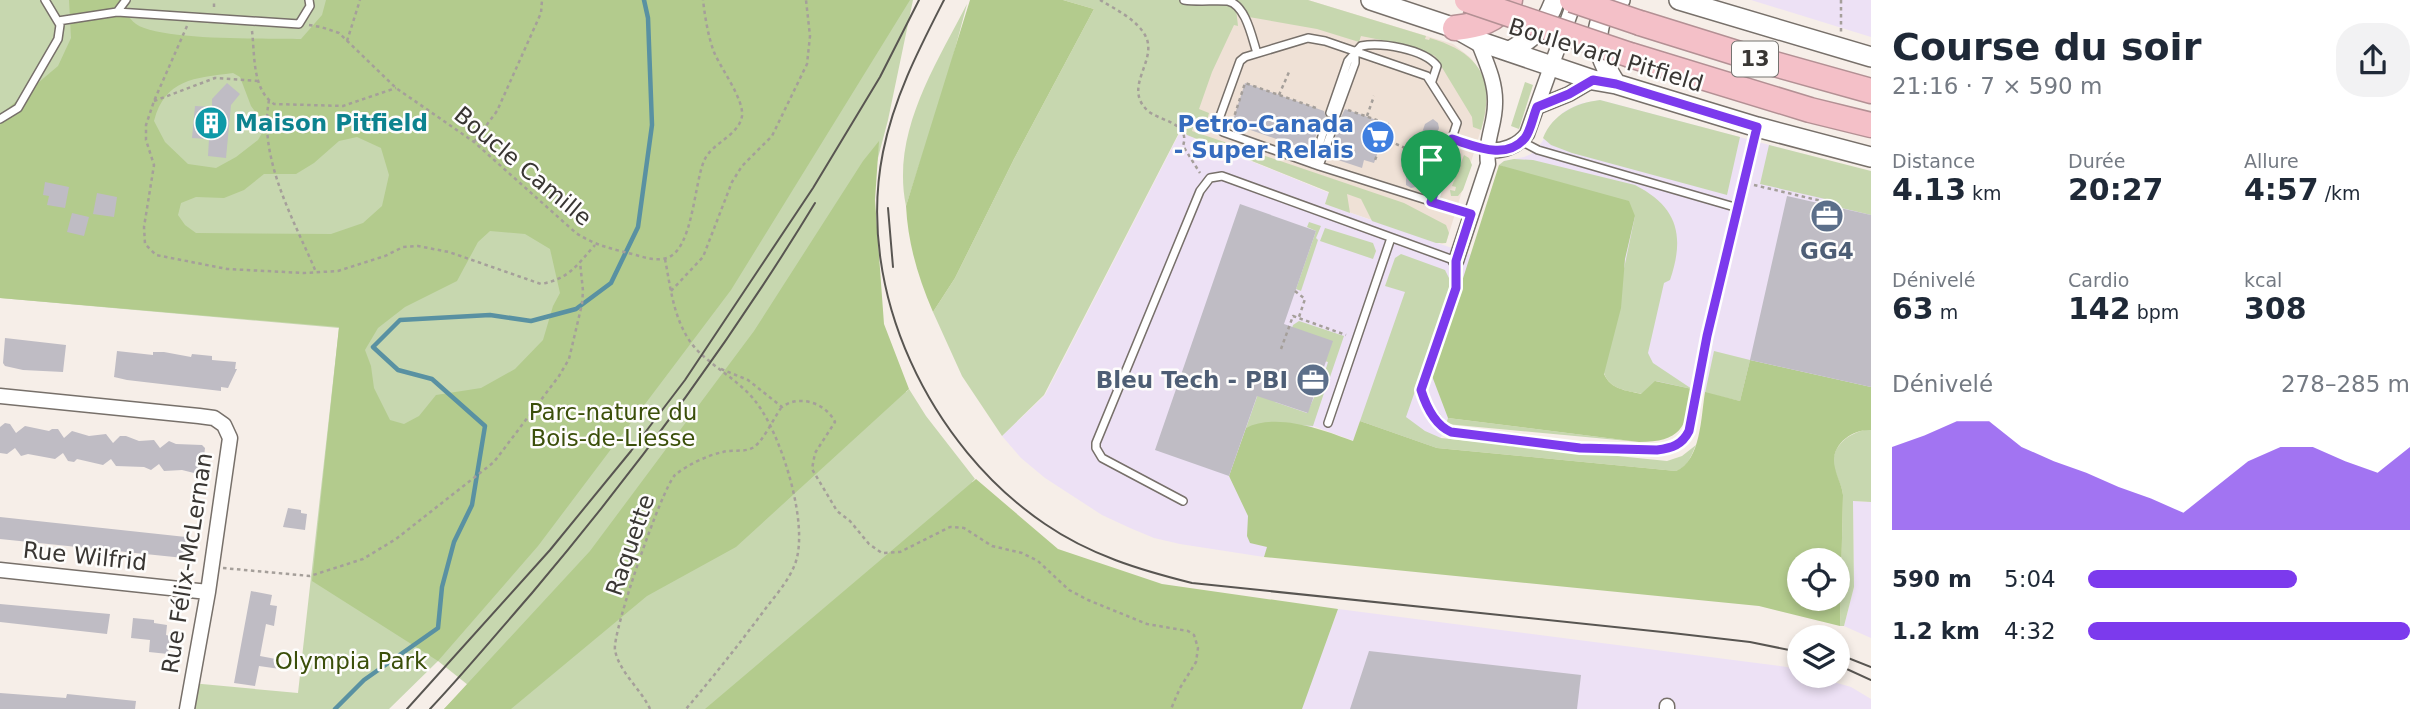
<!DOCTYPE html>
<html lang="fr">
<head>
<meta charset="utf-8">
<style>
	:root { --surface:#fff; --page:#f2f2f3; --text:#1f2937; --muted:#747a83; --accent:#7c3aed }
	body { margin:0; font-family:"DejaVu Sans",sans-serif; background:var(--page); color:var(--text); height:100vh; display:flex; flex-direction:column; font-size:26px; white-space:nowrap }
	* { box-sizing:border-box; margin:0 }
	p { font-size:23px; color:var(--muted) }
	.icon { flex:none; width:38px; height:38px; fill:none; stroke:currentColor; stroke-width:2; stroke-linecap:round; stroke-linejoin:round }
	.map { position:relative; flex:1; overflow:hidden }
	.side { display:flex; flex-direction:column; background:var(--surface); width:560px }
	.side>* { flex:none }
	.buttons { position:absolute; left:1787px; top:548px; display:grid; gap:14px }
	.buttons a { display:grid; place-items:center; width:63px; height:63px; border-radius:50%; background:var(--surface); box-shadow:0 4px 10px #0003; font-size:35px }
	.pin { position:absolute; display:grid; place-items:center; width:60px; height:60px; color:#fff; margin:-72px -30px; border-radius:50% 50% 50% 0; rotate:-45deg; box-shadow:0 0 7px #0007 }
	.pin .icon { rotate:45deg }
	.round { display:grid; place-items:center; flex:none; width:74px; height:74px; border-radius:28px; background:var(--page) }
	.overview { display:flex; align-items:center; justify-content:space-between; height:119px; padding:0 21px }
	h1 { font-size:38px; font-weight:700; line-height:52px }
	.stats { display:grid; grid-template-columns:repeat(3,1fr); gap:10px; height:119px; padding:7px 21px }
	.stats div { display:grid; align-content:center }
	.stats b { font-size:30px; font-weight:700 }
	.stats small { font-size:19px; font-weight:400 }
	.stats p { font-size:19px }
	.chart { height:196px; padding:14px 21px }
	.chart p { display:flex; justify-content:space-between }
	.chart svg { width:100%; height:126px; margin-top:7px; fill:var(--accent); opacity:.7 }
	ul { padding:0 21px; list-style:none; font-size:23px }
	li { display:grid; grid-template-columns:112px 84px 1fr; align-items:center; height:52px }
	li i { height:18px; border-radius:9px; background:var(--accent) }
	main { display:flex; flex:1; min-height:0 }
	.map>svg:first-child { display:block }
	.built { fill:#efe1d6 }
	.industrial { fill:#ede1f5 }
	.green { fill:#c7d7af }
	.forest { fill:#b3cb8d; fill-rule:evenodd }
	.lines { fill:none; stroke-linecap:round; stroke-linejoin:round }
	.stream { stroke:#5991a2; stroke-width:4.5 }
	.building { fill:#bfbcc4 }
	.service-casing { stroke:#77706a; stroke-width:10 }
	.minor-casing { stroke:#77706a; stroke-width:17 }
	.secondary-casing { stroke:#77706a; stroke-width:22 }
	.motorway-casing { stroke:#b39094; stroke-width:27 }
	.path { stroke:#a59f9a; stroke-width:2.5; stroke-dasharray:3.5 3.5; stroke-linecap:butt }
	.service { stroke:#fff; stroke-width:7 }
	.minor { stroke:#fff; stroke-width:14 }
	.secondary { stroke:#fff; stroke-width:19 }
	.motorway { stroke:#f4c0c8; stroke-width:24 }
	.tram { stroke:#585551; stroke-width:2 }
	.motorway-bridge-casing { stroke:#b39094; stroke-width:27; stroke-linecap:butt }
	.motorway-bridge { stroke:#f4c0c8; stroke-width:24 }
	.route-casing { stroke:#fff; stroke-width:14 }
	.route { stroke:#7c3aed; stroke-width:9 }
	.labels { text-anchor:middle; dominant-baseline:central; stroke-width:5; stroke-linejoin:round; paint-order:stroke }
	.shield { fill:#fefdfc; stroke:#74726f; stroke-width:2 }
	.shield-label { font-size:21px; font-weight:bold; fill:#393633 }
	.street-label { font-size:23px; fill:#393633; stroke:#fefdfc }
	.culture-label { font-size:23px; font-weight:bold; fill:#0d838f; stroke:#fefdfc; text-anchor:start }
	.shop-label { font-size:23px; font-weight:bold; fill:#366cbe; stroke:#fefdfc; text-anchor:end }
	.service-label { font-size:23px; font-weight:bold; fill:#4e5e75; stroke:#fefdfc }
	.park-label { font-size:23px; fill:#3b4f0a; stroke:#fefdfc }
</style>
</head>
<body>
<main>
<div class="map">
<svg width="1871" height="709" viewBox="0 0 1871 709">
	<rect width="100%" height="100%" fill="#f6eee8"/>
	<path class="built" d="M1239 0H1308L1453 44 1471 58 1482 74 1486 86 1488 107 1446 243 1442 244 1325 204 1329 192 1180 132Z"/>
	<path class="industrial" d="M1751 0H1871V37Z
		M1600 100 1871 172V400L1747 372 1740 401 1603 369 1499 165 1504 161 1524 157 1531 154 1542 142 1553 122 1565 111 1579 104Z
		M1180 132 1329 193 1325 204 1472 255 1432 375 1448 418 1437 448 1360 421 1354 441 1313 426 1264 557 1180 544 1154 538 1130 528 1102 515 1045 478 1021 458 1002 436 1045 395Z
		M1853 501 1871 502V638L1844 626 1854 587Z
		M1338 609 1787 667 1799 671V676H1813L1851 687 1871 699V709H1301Z"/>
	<path class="green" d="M0 0H913L888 120 873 177 878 323 906 392 909 389 926 416 975 479 972 482 1053 552 1296 709H444L468 685 438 661 389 709H188L191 683 298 693 339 328 0 298Z
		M1063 0H1308L1426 36 1425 39 1429 40 1430 38C1480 53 1496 79 1481 130L1473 127 1472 117 1435 56 1396 43 1361 36 1359 42 1317 29 1249 17 1239 2 1236 9 1238 26 1234 25 1212 72 1199 109 1209 113 1206 124 1195 120 1192 131 1404 203 1446 225 1449 233 1446 243H1436L1372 221 1361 199 1347 194 1350 213 1325 204 1329 192 1187 135 1182 127 1044 395 1002 436 962 376 933 312 955 278 1014 159 1094 9Z
		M967 4 947 79 906 206C891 133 935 66 967 4Z
		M1525 82 1533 85 1519 129 1511 126Z
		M1600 100 1740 137 1727 195 1572 153 1551 145 1543 138C1553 114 1575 103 1600 100Z
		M1769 145 1871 171V215L1833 206 1834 201 1760 184Z
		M1464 155 1469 158 1472 165 1463 190 1458 196H1451L1450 190 1455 191 1456 187 1452 186Z
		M1514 159 1533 160 1635 185C1678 207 1685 236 1670 280L1664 283 1648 353 1653 363 1692 389 1656 381 1642 394C1624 390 1607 389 1603 369L1635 216 1499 165 1504 161Z
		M1309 222 1321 226 1316 238 1318 240 1301 291 1296 289 1316 231 1307 227Z
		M1325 228 1373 243 1376 251 1373 259 1320 241Z
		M1401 254 1445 270 1450 280 1448 296 1406 417 1425 431 1441 438 1667 461 1682 456 1696 445C1691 456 1688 467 1676 471L1437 448 1360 421 1405 292 1385 286 1395 258Z
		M1299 321 1344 336 1330 377 1324 375 1328 362 1285 350 1293 325Z
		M1714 351 1750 360 1740 401 1705 393Z
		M1265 374 1275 402 1307 413 1321 382 1327 384 1313 426 1265 423 1246 428Z
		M1448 418 1639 442 1446 424Z
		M1869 429 1871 430V502L1853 501 1854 587 1844 626H1840L1843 495C1842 485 1836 477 1834 467 1830 446 1850 432 1869 429Z"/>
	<path class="forest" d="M69 0H125C126 9 127 18 136 24 160 41 266 38 301 39L322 15 326 0H910L731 290 538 546 438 661 312 581 339 327 0 298V115L58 66 71 38ZM233 73 240 77 251 106 266 126 258 140 236 157 216 168 188 164 165 142 154 121C165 79 194 78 233 73ZM357 137 381 148 389 175 382 206 363 223 331 234 196 233 185 225 178 215 181 203 196 197 224 198 244 190 264 174H296L314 163 339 141ZM490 231 525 234 550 249 560 293 553 306 543 340 515 369 481 388 436 395 419 416 404 424 390 420 374 388 371 366 365 350 378 328 405 307 457 281 478 242Z
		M970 0H1063L1094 9 1014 159 955 278 933 312C918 277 908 244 906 206Z
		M879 141 875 200 884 324 909 389 736 547 647 596 511 709H444L590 551 754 331 863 161Z
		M1499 165 1629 201 1635 216 1625 259 1621 308 1604 374C1611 390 1626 390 1641 394L1655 381 1692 389C1687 428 1680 442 1639 442L1448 418 1432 376Z
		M1750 360 1871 387V430C1851 429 1829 446 1835 468 1837 478 1842 485 1843 495L1840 626 1759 606 1264 557 1267 547 1250 543 1247 536 1248 516 1229 476 1246 428C1276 412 1324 430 1353 441L1360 421 1437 448 1676 471C1701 461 1701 416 1705 392L1740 401ZM1799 560H1838V598H1799Z
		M976 479 1058 549 1162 584 1338 609 1302 709H705Z"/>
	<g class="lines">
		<path class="stream" d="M335 709 364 680 438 628 442 587 454 542 472 505 485 426 432 379 398 370 373 347 400 320 490 315 531 321 576 309 611 283 638 227 652 125 648 18 644 0"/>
	</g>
	<path class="building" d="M227 83 240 94 231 105 226 158 208 156 209 139 192 138 195 106 212 107V99Z
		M1245 83 1324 111 1326 117 1335 121 1340 119 1345 109 1388 124 1374 163 1364 160 1362 168 1332 158 1330 154 1337 131 1325 124 1319 126 1312 148 1308 150 1239 126 1234 117Z
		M1433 119 1438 123 1439 128 1420 182 1416 187 1411 188 1406 185V179L1425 124Z
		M45 182 69 187 65 208 47 205 49 196 43 195Z
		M97 193 117 197 114 217 93 214Z
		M1787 196 1871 215V387L1750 360Z
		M1240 204 1316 231 1284 324 1333 341 1308 413 1257 396 1229 476 1155 450Z
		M72 213 89 217 84 236 67 232Z
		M5 338 66 345 63 372 23 370 5 366 3 363Z
		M117 351 153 355V352H164L191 357 192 354 212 356V360L236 362 235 369H237L228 388 221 387V391L127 380 114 377Z
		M5 423 10 424 16 433 25 426 49 431 52 429H58L64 438 72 431 89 436 106 434 113 443 120 436H126L139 441 154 440 160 448 169 441 176 444 202 445 205 448 202 475 182 470 164 471 159 464 151 470 144 467 116 466 111 459 103 465 77 459 74 462 68 461 63 453 55 459 28 454 21 456 15 448 7 454 0 453V427Z
		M288 508 301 510V513L307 514 305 530 283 527Z
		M0 517 186 537 184 558 0 539Z
		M251 591 272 595 270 605 277 606 274 626 266 624 260 656 281 660 280 669 259 666 255 686 234 683Z
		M0 604 110 614 107 634 0 622Z
		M133 618 154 620V623L167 625 166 635 170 636 168 654 149 652 150 640 131 638Z
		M1369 651 1581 675 1577 709H1350Z
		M0 693 66 698 67 694 136 701 135 709H0Z"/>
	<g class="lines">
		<defs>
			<path id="service" d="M1184 0C1198 2 1214 0 1228 1 1246 5 1252 38 1257 53
				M117 12 126 0
				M58 21 117 12 299 24 310 6 309 0
				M1330 113 1348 61 1361 46C1381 42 1424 49 1437 66L1432 81
				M1336 115 1355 63V51
				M0 119 18 108 58 39 60 25 45 0
				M1452 139 1487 150
				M1521 141 1538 150 1738 208
				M1313 164 1324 130
				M1319 166 1331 133
				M1431 202 1457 123 1427 76 1325 41 1308 38 1245 57 1240 61 1219 119 1218 125 1223 132 1319 166 1471 214
				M1328 423 1391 238
				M1183 501 1102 458 1096 448V443L1200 191 1210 178 1222 176 1456 261V287L1421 390 1428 407 1446 430 1511 441 1580 448 1657 450C1672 448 1682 445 1689 431L1708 336 1757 127"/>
			<path id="minor" d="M1537 107 1569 94 1593 80
				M1487 150C1502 152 1518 146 1527 134L1575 0
				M1456 261 1488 164C1485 140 1495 125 1495 104 1496 82 1486 62 1478 41
				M0 396 199 416 214 418 224 425 230 438 208 592 187 709
				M0 570 208 592
				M1667 709V706"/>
			<path id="secondary" d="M1371 0 1455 28 1478 41 1593 80 1616 84 1757 127 1871 157
				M1679 0 1871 57
				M1510 51C1533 38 1546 26 1555 0
				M1616 84C1598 57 1585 21 1620 0"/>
			<path id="motorway" d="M1640 23 1746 56 1871 91
				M1455 28C1479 25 1496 22 1510 0
				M1630 55 1810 110 1871 125"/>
		</defs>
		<use href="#service" class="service-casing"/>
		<use href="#minor" class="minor-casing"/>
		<use href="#secondary" class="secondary-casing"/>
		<use href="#motorway" class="motorway-casing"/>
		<path class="path" d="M1100 0C1115 9 1138 20 1146 37 1157 61 1124 86 1146 109 1158 122 1191 121 1183 146L1200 173
			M1841 0V32
			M214 7V0
			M309 25 321 27 339 33 396 88 474 142 576 233C596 246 613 249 636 255 646 258 657 261 667 258 693 249 694 184 704 161 711 143 739 136 742 116 744 99 721 69 714 52 708 36 705 17 703 0
			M187 26 154 101 146 125V140L154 165 144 227 145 244 156 255 227 269 304 273 338 271 385 256 403 247 418 246 449 252 541 284C569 279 577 265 595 245
			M252 31C255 56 252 89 274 104L343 106 396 88
			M347 41 360 0
			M1279 95 1289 72
			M269 100C258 159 294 220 316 272
			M154 101 215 78 258 81
			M1348 110 1388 124 1374 163
			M1367 116 1374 96
			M1240 127 1234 117 1245 83 1319 109
			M1383 138 1405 148
			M474 142 497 111 541 13 542 0
			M1754 185 1830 203V205
			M665 259C671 290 674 324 696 349 714 368 740 381 756 402 781 434 810 525 795 564 789 580 776 595 766 608 740 643 714 676 686 709
			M671 291 703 257 732 182 742 166 772 136 807 64 810 36 806 0
			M1295 291 1305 299 1299 317
			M1281 349 1293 316 1346 335
			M721 369 748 380 782 407C799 394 826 403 835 422L815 453 812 469 837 511 850 521 869 544 882 553 900 552 950 527 964 528 992 546 1022 553 1038 561 1069 590 1088 600 1147 624 1188 631 1194 635 1198 648 1196 662 1180 688 1171 709
			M1320 377 1331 381
			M223 568 310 576 363 559 396 539 494 462 559 376 569 359 582 304 583 291 580 262
			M650 709C641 689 619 672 615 650 612 632 662 488 675 475 687 465 708 455 723 452 733 449 745 453 754 447 763 441 774 418 781 408"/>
		<use href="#service" class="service"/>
		<use href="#minor" class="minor"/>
		<use href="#secondary" class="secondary"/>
		<use href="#motorway" class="motorway"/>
		<path class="tram" d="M944 0C919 49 894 97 883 152 855 291 930 446 1045 524 1090 555 1140 570 1192 583L1672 633 1750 642 1799 652
			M888 208 893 267
			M1838 654 1871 667
			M1838 665 1871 680
			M407 709 550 550 631 451 685 380 813 188 880 77 919 0
			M430 709C465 672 498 632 532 593 636 470 731 341 815 203"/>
		<defs>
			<path id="motorway-bridge" d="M1467 0 1630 55
				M1572 0 1640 23"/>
		</defs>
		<use href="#motorway-bridge" class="motorway-bridge-casing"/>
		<use href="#motorway-bridge" class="motorway-bridge"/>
	</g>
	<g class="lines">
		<defs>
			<path id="route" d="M1593 80 1616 84 1757 127 1707 336 1689 431C1682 445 1672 448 1657 450L1580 448 1451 432C1435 425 1426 406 1421 390L1456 288V261L1471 214 1431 202 1452 139C1475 146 1506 161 1525 138 1531 130 1533 116 1537 107L1569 94Z"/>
		</defs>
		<use href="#route" class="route-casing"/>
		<use href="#route" class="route"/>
	</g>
	<defs>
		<symbol id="building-disc" viewBox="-11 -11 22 22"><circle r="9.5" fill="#0f9aa8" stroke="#fefdfc"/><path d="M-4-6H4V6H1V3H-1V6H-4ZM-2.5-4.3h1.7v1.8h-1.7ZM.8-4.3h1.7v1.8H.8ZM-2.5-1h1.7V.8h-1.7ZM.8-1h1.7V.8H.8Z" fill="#fff"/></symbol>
		<symbol id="supermarket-disc" viewBox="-11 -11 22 22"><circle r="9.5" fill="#3f7fe0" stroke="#fefdfc"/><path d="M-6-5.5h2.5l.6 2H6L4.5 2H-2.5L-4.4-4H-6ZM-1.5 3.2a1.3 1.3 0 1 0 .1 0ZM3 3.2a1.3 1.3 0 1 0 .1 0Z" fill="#fff"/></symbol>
		<symbol id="office-disc" viewBox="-11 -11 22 22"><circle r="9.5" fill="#5c6f8a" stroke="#fefdfc"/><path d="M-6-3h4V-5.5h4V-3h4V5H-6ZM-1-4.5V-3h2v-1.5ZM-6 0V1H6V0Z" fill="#fff"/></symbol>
	</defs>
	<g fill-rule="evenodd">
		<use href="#building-disc" x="192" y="104" width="38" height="38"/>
		<use href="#supermarket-disc" x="1359" y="118" width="38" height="38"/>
		<use href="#office-disc" x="1808" y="197" width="38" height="38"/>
		<use href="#office-disc" x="1294" y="361" width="38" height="38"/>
	</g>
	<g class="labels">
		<rect class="shield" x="1732" y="41.5" width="46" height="35" rx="5"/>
		<g class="shield-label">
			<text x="1755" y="59">13</text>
		</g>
		<g class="street-label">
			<text transform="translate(1606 55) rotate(17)">Boulevard Pitfield</text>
			<text transform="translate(523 166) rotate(40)">Boucle Camille</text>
			<text transform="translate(630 545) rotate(-71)">Raquette</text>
			<text transform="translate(85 556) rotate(6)">Rue Wilfrid</text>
			<text transform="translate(187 563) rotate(-81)">Rue Félix-McLernan</text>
		</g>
		<g class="culture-label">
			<text x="235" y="123">Maison Pitfield</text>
		</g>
		<g class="shop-label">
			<text x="1354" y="124">Petro-Canada<tspan x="1354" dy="26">- Super Relais</tspan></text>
		</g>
		<g class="service-label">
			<text x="1827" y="251">GG4</text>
			<text x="1288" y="380" text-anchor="end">Bleu Tech - PBI</text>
		</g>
		<g class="park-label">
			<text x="613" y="412">Parc-nature du<tspan x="613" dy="26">Bois-de-Liesse</tspan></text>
			<text x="351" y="661">Olympia Park</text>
		</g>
	</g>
</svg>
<div class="buttons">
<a><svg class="icon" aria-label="locate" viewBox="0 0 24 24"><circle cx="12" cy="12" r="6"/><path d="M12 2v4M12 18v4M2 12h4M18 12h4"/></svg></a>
<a><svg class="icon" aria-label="layers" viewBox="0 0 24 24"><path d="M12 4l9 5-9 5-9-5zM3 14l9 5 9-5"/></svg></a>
</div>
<div class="pin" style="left:1431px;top:202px;background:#1e9e55"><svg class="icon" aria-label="arrive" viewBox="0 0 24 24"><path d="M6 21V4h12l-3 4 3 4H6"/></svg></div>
</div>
<section class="side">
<div class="overview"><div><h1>Course du soir</h1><p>21:16 · 7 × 590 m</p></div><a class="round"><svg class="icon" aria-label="share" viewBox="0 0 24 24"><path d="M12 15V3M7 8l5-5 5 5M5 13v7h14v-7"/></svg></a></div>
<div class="stats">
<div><p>Distance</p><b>4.13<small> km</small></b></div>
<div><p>Durée</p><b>20:27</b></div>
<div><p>Allure</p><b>4:57<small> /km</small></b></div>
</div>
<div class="stats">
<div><p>Dénivelé</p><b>63<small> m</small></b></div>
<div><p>Cardio</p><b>142<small> bpm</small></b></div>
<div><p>kcal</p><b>308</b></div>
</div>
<div class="chart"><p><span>Dénivelé</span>278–285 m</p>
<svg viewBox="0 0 160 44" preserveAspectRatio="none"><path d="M0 44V15L10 11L20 6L30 6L40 15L50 20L60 24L70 29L80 33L90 38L100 29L110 20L120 15L130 15L140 20L150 24L160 15V44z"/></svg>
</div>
<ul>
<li><b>590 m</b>5:04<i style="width:65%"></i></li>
<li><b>1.2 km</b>4:32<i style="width:100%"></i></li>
</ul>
</section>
</main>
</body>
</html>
